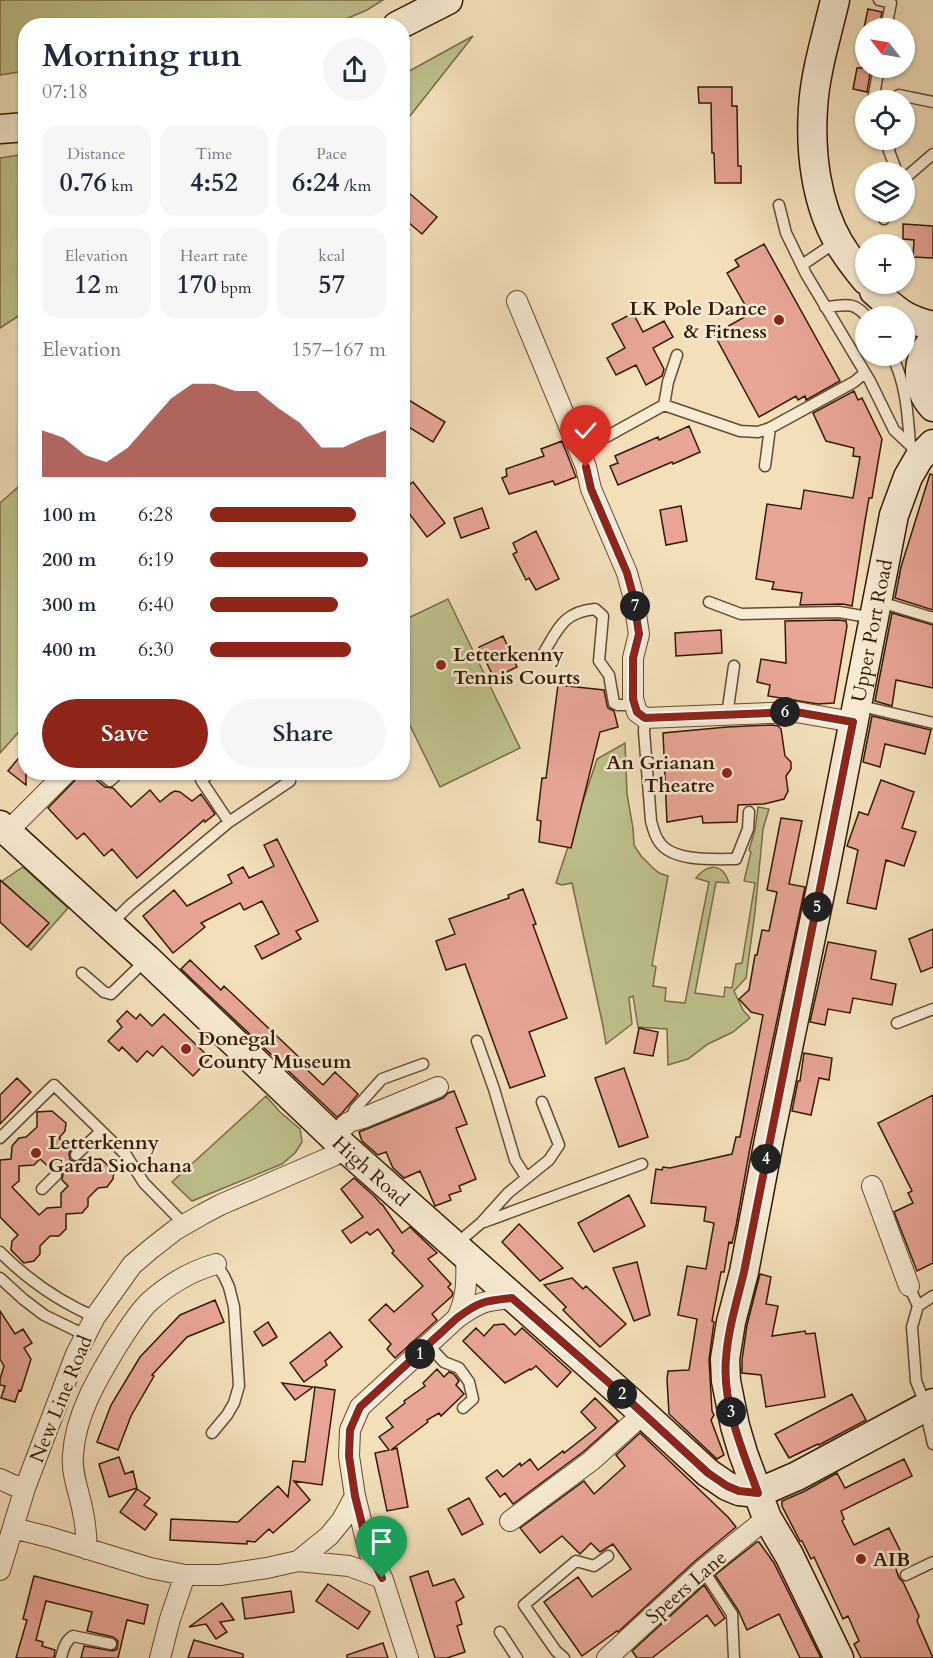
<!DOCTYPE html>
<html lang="en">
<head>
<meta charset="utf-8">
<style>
	:root { --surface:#fff; --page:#f6f6f7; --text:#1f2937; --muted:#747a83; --accent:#8f2418 }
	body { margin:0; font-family:Cardo,serif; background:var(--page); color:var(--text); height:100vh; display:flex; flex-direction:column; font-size:22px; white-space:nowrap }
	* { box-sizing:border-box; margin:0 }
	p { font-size:20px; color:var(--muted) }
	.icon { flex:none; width:33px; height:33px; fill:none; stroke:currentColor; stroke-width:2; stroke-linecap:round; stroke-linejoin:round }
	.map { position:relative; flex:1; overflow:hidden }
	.side { position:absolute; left:18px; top:18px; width:392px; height:762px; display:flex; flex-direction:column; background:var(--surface); border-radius:24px; box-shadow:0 2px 4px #0004 }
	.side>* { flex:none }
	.needle { width:39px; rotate:301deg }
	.fabs { position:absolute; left:855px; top:18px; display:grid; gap:12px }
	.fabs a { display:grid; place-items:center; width:60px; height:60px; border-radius:50%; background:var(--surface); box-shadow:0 2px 4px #0004; font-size:30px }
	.pin { position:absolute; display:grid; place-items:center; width:51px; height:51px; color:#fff; margin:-62px -26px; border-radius:50% 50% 50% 0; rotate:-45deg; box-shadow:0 0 6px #0007 }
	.pin .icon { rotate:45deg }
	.km { position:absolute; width:30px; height:30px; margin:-15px; border-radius:50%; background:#222; color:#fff; font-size:16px; line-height:30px; text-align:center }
	.round { display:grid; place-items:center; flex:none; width:63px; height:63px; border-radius:32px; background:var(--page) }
	.overview { display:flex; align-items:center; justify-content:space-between; height:102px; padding:0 24px }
	h1 { font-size:33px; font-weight:700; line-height:45px }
	.figures { display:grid; grid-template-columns:repeat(3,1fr); gap:9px; height:102px; padding:6px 24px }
	.figures div { display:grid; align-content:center; border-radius:15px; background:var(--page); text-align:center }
	.figures b { font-size:26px; font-weight:700 }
	.figures small { font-size:16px; font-weight:400 }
	.figures p { font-size:16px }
	.chart { height:168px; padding:12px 24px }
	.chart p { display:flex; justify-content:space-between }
	.chart svg { width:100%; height:108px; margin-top:6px; fill:var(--accent); opacity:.7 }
	.cta { display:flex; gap:12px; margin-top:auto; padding:12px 24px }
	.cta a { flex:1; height:69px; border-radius:36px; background:var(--accent); color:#fff; font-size:24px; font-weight:700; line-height:69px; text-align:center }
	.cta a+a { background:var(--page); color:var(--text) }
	ul { padding:0 24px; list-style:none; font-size:20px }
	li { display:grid; grid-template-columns:96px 72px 1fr; align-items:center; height:45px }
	li i { height:15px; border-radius:8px; background:var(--accent) }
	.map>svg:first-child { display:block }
	.green { fill:#bec18d; stroke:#796d48; stroke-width:1.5 }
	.building { fill:#e8a596; stroke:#341902; stroke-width:1.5; fill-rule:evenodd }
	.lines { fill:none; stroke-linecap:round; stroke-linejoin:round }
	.lane-casing { stroke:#644b30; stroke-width:13 }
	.street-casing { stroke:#644b30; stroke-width:22 }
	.secondary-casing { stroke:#341902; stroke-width:31 }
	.lane { stroke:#f7ebd3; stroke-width:10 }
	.street { stroke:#f7ebd3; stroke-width:20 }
	.secondary { stroke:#f7ebd3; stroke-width:28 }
	.route-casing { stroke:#fff; stroke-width:12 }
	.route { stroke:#8f2418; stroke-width:8 }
	.poi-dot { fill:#8f2418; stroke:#f7ebd3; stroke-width:2 }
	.labels { text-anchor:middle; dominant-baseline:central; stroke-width:5; stroke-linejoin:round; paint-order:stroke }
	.poi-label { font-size:20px; font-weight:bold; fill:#341902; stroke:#f7ebd3; text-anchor:start }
	.street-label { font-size:20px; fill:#341902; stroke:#f7ebd3 }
</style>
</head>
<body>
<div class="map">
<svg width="933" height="1658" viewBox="0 0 933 1658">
	<rect width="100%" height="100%" fill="#f3e0bb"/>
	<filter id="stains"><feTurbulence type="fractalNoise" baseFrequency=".00333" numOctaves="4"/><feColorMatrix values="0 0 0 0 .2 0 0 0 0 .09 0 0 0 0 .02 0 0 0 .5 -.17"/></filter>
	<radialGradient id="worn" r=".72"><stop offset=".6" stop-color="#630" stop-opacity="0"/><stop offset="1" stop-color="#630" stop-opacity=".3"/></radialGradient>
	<path class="green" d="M0 0H383L367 10 332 25 26 26 25 71 0 75Z
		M473 36 402 126V75Z
		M25 154V309L23 313 0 328V158Z
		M25 481V725L0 753V503Z
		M448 599 520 748 440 787 402 709V621Z
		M625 743 627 794 633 828 634 845 641 856 652 867 659 873 668 876 652 965 656 967 653 986 666 988 665 1001 685 1003 709 882 696 878C708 863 723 863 729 883L716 882 695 993 724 997 725 987 732 988 736 964 742 963 755 883 744 881 751 852 749 850 755 830 758 807 769 809 763 829 755 912 746 978 734 991 743 1010 750 1018 733 1032 708 1044 688 1059 668 1065 667 1029 638 1027 633 996 629 998 632 1024 606 1044 603 1026 572 883 562 885 556 883 597 759Z
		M23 867 68 908 31 950 28 947 48 923 2 881Z
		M266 1096 280 1112 300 1129 302 1142 295 1153 282 1164 192 1201 172 1182Z"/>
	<path class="building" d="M868 9 882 12 879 28H864Z
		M857 68H871L867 92 853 89Z
		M698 87H732V106H737L738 166H741V183H715L714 153H712L711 103H699Z
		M409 193 437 217 422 234 402 217V201Z
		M903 224 933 226V258L913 257 914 240 903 239Z
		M764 244 840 381 806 400 805 396 798 400 796 396 759 417 714 334 750 314 727 273 739 266 735 260Z
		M633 313 643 332 664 321 673 337 653 348 664 369 662 376 646 385 636 365 616 375 607 358 625 348 612 324Z
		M854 391 858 400 862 398 882 439 872 498H869L865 521 852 606 843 604 800 605 802 593 772 589 774 582 756 579 767 504 801 509 804 490 853 498 860 457 853 456 854 448 826 441 813 413Z
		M402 396 445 422 433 442 402 423Z
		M689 426 700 452 673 464 672 462 618 485 610 466 618 463 615 456 658 437 659 440Z
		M562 441 576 477 555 485 553 481 509 494 502 478 507 476 506 469 544 456 541 449Z
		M930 474 933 475V610L895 598 901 567Z
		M413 482 445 523 427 537 402 504V490Z
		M681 506 687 541 666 545 660 510Z
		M482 508 489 528 461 538 454 518Z
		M536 531 559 579 536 590 529 578 526 580 513 554 517 552 513 543Z
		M892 613 933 625V688L896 680 892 706 875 701Z
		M838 620 846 621 847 626 834 703 818 704 768 696 770 685 757 682 761 659 786 663 785 621Z
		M721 630 722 653 676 656 675 633Z
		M503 636 517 667 494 678 479 647Z
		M558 685 604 690 607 705 608 708 614 711 618 727 600 732 571 848 539 842 541 821 537 820 542 778H546Z
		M872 716 931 730 925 754 885 744 880 767 863 762Z
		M772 725 778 726 781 729 785 756 791 762V769L786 776 788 791 784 799 764 804 738 805 737 822 703 823 702 816 667 822 663 733 727 727Z
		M26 749V785L8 771Z
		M83 772H91L94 778 105 787 113 788 131 807 150 790 160 802 171 793 175 791 180 792 192 801 201 794 215 814 205 822 204 820 137 878 112 849 104 856 84 833 77 839 48 808Z
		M881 780 914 792 902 828 916 832 904 866 886 860 876 909 847 903 858 850 847 846 859 812 868 815Z
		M781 818 802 821 789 884 805 887 750 1148 736 1226 732 1243 729 1242 724 1272H721L712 1321 714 1322 709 1360 712 1411 714 1415 711 1420 724 1455 717 1459 669 1414 667 1379 668 1371 689 1370 697 1319 678 1315 687 1266 706 1269 714 1223 704 1221 706 1207 651 1203 656 1169 662 1170 663 1167 670 1168 732 1154 736 1137H740L763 1015 751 1012 739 999 749 990 755 955H757L762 930 769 931 777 892 767 890Z
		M277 839 318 921 296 931 301 939 262 959 255 946 279 934 262 901 244 910 240 903 201 923 205 927 173 953 143 916 174 890 187 906 232 883 228 875 243 867 249 878 274 866 264 845Z
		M0 880 49 923 27 947 0 922Z
		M523 889 536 924 533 925 567 1018 529 1032 545 1076 510 1088 465 964 446 970 436 941 455 934 449 919 509 898 508 895Z
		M933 929V967L921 972 909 939Z
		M828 942 876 951 871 979 896 984 892 1005 853 998 850 1013 828 1009 825 1025 810 1022Z
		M190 960 221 990 224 986 300 1058 298 1061 323 1085 335 1072 358 1094 342 1113 337 1117 181 969Z
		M127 1011 136 1019 140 1014 152 1026 164 1014 210 1058 193 1076 162 1046 153 1056 147 1051 137 1062 122 1047 119 1051 108 1041 122 1027 117 1021Z
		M639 1028 658 1032 653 1056 634 1053Z
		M804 1053 832 1058 829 1080 819 1078 811 1115 792 1111 798 1081H800Z
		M624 1068 648 1137 619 1147 595 1078Z
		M17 1078 31 1092 0 1124V1095Z
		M454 1091 467 1124 456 1128 476 1179 459 1186 461 1191 449 1195 451 1200 435 1206 420 1171 404 1178 393 1168 386 1152 378 1155 362 1141 359 1132 443 1098 448 1093Z
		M933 1095V1263L917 1271 894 1212 913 1203 908 1193 912 1191 878 1123Z
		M52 1111 66 1123 65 1131 59 1138 71 1150 69 1153 70 1160 77 1162 81 1160 101 1159 114 1171 113 1179 107 1187 98 1188 88 1198V1206L82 1213 66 1214V1229L59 1236H50L40 1246V1254L34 1261 24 1263 11 1250 12 1241 18 1235 0 1217V1160L11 1159 12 1146 19 1138 26 1137 37 1127V1112ZM40 1159 51 1169 55 1168 61 1169 63 1174 62 1180 68 1186 61 1193V1207L47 1208 39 1215 12 1187 19 1181V1166L34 1165Z
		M354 1178 375 1197 381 1204H382L402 1233 410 1227 437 1253 428 1259 451 1284 448 1287 453 1293 452 1296 432 1314 437 1320 395 1358 387 1349 391 1344 369 1320 386 1304 394 1312 423 1286 392 1253 394 1251 378 1229 370 1235 367 1232 351 1243 342 1231 363 1217 341 1189Z
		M629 1195 645 1226 594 1252 578 1223Z
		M519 1224 563 1268 540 1281 502 1242Z
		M637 1262 650 1315 634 1321 613 1268Z
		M760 1274 771 1277 766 1304 778 1306 772 1336 805 1331 806 1334 815 1333 825 1397 766 1407 761 1375 742 1373V1360L747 1325Z
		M572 1278 583 1289 586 1286 626 1324 600 1347 563 1310 566 1307 544 1285Z
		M215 1300 224 1322 187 1337 152 1375 154 1376 131 1416 118 1450 97 1442 111 1405 140 1357 180 1315Z
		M0 1311 15 1334 23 1329 32 1343 24 1348 31 1359 21 1391 19 1390 15 1402 1 1398 5 1386 0 1385V1379L4 1366 0 1359Z
		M268 1322 277 1337 263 1346 254 1332Z
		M504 1324 515 1335 522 1328 571 1372 557 1387 536 1366 531 1370 530 1369 505 1383 463 1341 476 1328 484 1336 494 1325Z
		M330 1332 342 1347 325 1361 327 1365 304 1382 290 1363Z
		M437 1369 444 1377 449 1372 454 1374 459 1381 456 1385 464 1394 441 1416 439 1413 427 1420 428 1422 391 1450 397 1448 408 1507 387 1511 375 1453 389 1450 379 1437 393 1427 386 1418 405 1403 404 1401 425 1386 423 1383Z
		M282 1383 313 1387 295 1400Z
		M315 1387 335 1390 322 1485 294 1481 310 1500 273 1533 269 1529 255 1542 247 1541V1544L170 1540 171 1519 238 1522 278 1486 288 1497 293 1461 305 1462Z
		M852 1394 866 1420 819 1445 818 1444 789 1458 775 1434Z
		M595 1398 618 1421 583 1452 513 1504 505 1493 500 1497 486 1478 497 1470 503 1477 520 1463 521 1466 530 1459 538 1470 563 1451 564 1453 596 1428 581 1412Z
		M640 1433 728 1517 736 1527 695 1561 618 1632 617 1631 582 1656 544 1602 578 1577 592 1597 631 1569 613 1544 600 1552 591 1543 580 1554 562 1536 540 1553 520 1528 584 1481 594 1494 625 1466 616 1455Z
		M119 1457 125 1474 133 1471 137 1488 109 1497 99 1464Z
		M904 1459 912 1476 841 1511 844 1519 842 1521 854 1545 889 1528 903 1556 896 1569 899 1578 903 1582 919 1616 917 1621 933 1658H861L854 1644 859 1641 848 1616 843 1619 814 1557 811 1559 802 1541H800L782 1506V1501L805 1491 837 1473 845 1488Z
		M137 1489 150 1498 144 1505 157 1514 145 1530 120 1512Z
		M469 1498 483 1524 462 1535 448 1509Z
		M757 1542H759L774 1563 821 1658H800L779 1614 747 1630 738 1610 715 1575Z
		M428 1571 433 1586 454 1579 464 1597 456 1602 462 1624 457 1626 465 1652 447 1658H435L410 1577Z
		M34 1576 148 1605 144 1624 127 1620 118 1658H81L84 1646 113 1651 117 1649 118 1641 113 1637 87 1631 92 1612 46 1601 36 1640 43 1642 42 1646 55 1650 54 1658H16L27 1620 23 1619Z
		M328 1584 370 1612 358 1629 316 1601Z
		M704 1585 725 1618 715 1626 707 1615 652 1658H637L632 1651Z
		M291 1591 294 1612 245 1619 242 1598Z
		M222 1603 234 1620 220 1622 227 1632 216 1639 206 1624 189 1627Z
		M194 1640 243 1654V1658H188Z
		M383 1643 388 1658H347V1655Z"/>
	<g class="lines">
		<defs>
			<path id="lane" d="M879 0 891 3 886 28
				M873 100 879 68
				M898 100 899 95 933 102
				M891 140 889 151 897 172
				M904 179 933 154
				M779 205 786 233 806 274 870 381 894 430 910 445 919 458
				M884 219 885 212
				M802 265 836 242
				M825 307C844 306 852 300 866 316
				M892 356C906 383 908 415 910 445
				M664 405 668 382 677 355
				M606 437 664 405 740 431 758 432 770 428 854 382 865 373
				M765 466 770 428
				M877 601 933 618
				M709 602 741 614 839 612 874 618
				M543 654C558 629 563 612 595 609L603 616 599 661 609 675 614 703 618 705H634
				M857 705 933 723
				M727 715 734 666
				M645 718 644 731 651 821C653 829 655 837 660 843 674 862 715 859 736 859L748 829 749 812
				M99 772 110 781 120 772
				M212 772 201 780 229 822
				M110 925 130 905 229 822 290 781 285 772
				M82 973 104 992 111 994 147 959
				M897 1023 933 1009
				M477 1041 494 1089 515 1160 526 1177
				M349 1122 355 1109 382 1079 423 1064
				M0 1138 54 1085 126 1155 144 1183 184 1224
				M76 1155 101 1131
				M42 1189 56 1175
				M484 1222 642 1164
				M455 1245 481 1223 508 1193 549 1160 559 1145 542 1102
				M0 1252C27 1279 60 1302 95 1317
				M0 1278 23 1299 44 1315 85 1335
				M909 1286 918 1306 912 1327 916 1381 922 1396 933 1444
				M918 1306 933 1296
				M429 1346 444 1362 459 1368 469 1382 473 1399 463 1408
				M212 1433 227 1415 234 1403 239 1386 234 1307 229 1287 224 1276 216 1264
				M703 1570 732 1614 734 1658
				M906 1575 933 1562
				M500 1632 517 1658
				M61 1658C63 1650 65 1641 73 1636L111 1644
				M564 1658 556 1651 524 1605 576 1561 594 1566 608 1556"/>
			<path id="street" d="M517 301 586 467 591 489 627 573 633 595 639 634 633 658V699L637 712 645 718 796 712 853 722
				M8 831 67 772
				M333 1137 349 1122 363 1118 438 1087
				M872 1186 909 1286
				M457 1318C467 1298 467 1278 466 1257
				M0 1479 13 1485 25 1488
				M510 1521 591 1461 643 1414
				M13 1528 49 1537 150 1568 185 1575H220L267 1568 298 1561 349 1566 382 1578
				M87 1549C86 1537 86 1525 83 1513 80 1493 71 1475 73 1455 75 1416 97 1379 117 1346 127 1331 136 1315 149 1302 168 1285 191 1271 216 1264
				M298 1561 329 1536 342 1520 355 1496
				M0 1570 25 1488 76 1354 95 1317 132 1265 152 1248 175 1230 203 1214 220 1205 333 1156 345 1148
				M160 1658 170 1619 185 1575
				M408 1658 383 1580 369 1552 355 1496 349 1456 350 1430 360 1407 457 1318C480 1301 485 1301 512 1298
				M607 1658 703 1570 767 1518"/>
			<g id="secondary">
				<path d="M835 0C827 35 815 72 813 108 810 152 816 204 839 243 847 256 856 268 866 280"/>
				<path d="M397 26 448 0"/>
				<path d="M0 129 26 127"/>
				<path d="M874 291C896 310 903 319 933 326"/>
				<path d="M933 340C916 360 915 387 933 407"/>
				<path id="s1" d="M0 825 147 959 345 1148 623 1395 708 1473 727 1486 739 1491 758 1493"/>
				<path d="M758 1493 797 1476 933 1403"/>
				<path id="s2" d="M839 1658 789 1555 767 1518 743 1453 735 1426 726 1381 725 1359 731 1322 744 1272 769 1140 824 874 894 515 908 477 919 458 933 444"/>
			</g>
		</defs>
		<use href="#lane" class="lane-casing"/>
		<use href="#street" class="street-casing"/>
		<use href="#secondary" class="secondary-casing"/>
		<use href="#lane" class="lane"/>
		<use href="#street" class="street"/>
		<use href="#secondary" class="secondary"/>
	</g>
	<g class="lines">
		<defs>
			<path id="route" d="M382 1578 369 1552 355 1496 349 1456 350 1430 360 1407 457 1318C480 1301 485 1301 512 1298L623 1395 708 1473 727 1486 739 1491 758 1493C743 1452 722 1404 726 1359 728 1329 737 1301 744 1272L853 722 796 712 645 718 637 712 633 699V658L639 634 633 595 627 573 591 489 586 467"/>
		</defs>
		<use href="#route" class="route-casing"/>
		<use href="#route" class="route"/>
	</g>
	<g class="poi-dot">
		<circle cx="779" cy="320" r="6"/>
		<circle cx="441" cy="665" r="6"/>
		<circle cx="727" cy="773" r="6"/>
		<circle cx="186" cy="1049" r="6"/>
		<circle cx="36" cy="1153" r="6"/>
		<circle cx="861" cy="1559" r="6"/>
	</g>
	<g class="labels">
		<g class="poi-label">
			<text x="767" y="308" text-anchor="end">LK Pole Dance<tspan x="767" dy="23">&amp; Fitness</tspan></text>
			<text x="453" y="654">Letterkenny<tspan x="453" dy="23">Tennis Courts</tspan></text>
			<text x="715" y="762" text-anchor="end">An Grianan<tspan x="715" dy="23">Theatre</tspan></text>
			<text x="198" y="1038">Donegal<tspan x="198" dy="23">County Museum</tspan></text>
			<text x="48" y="1142">Letterkenny<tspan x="48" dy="23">Garda Siochana</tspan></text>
			<text x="873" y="1559">AIB</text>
		</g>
		<g class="street-label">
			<text stroke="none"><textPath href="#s2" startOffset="1066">Upper Port Road</textPath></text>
			<text stroke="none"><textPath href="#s1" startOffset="507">High Road</textPath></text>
			<text transform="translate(61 1399) rotate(-68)">New Line Road</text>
			<text transform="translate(686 1587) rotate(-41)">Speers Lane</text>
		</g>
	</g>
	<rect width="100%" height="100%" filter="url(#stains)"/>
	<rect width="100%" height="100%" fill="url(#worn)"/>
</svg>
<div class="fabs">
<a><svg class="needle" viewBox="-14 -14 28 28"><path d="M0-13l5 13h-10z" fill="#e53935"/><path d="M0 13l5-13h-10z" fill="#747a83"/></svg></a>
<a><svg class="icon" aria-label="locate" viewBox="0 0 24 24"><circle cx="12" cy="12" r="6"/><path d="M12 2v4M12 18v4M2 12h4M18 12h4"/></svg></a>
<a><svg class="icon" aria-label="layers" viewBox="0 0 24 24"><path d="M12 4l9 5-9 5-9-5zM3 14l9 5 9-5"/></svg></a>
<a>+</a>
<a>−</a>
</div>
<div class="pin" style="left:382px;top:1578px;background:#1e9e55"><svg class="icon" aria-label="arrive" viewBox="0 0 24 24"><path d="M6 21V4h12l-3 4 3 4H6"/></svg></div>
<div class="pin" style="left:586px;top:467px;background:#d93025"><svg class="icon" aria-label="check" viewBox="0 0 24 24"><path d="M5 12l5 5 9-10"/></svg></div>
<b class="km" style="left:420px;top:1354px">1</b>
<b class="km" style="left:622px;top:1394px">2</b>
<b class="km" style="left:731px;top:1412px">3</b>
<b class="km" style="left:766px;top:1159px">4</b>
<b class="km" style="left:817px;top:907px">5</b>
<b class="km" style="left:785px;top:712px">6</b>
<b class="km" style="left:635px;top:606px">7</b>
<section class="side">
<div class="overview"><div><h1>Morning run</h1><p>07:18</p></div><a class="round"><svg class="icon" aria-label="share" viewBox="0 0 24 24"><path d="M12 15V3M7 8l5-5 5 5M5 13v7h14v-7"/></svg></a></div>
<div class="figures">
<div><p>Distance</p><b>0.76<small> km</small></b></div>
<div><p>Time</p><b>4:52</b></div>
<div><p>Pace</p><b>6:24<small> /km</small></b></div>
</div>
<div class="figures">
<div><p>Elevation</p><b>12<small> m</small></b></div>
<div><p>Heart rate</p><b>170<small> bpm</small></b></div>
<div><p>kcal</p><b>57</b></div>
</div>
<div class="chart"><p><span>Elevation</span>157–167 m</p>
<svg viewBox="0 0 160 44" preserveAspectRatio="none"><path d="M0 44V25L10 28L20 35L30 38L40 32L50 22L60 12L70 6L80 6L90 9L100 9L110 16L120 22L130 32L140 32L150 28L160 25V44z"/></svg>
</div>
<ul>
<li><b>100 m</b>6:28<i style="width:83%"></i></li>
<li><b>200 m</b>6:19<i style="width:90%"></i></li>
<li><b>300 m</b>6:40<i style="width:73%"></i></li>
<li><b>400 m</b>6:30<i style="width:80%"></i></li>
</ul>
<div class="cta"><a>Save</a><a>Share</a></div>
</section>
</div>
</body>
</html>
